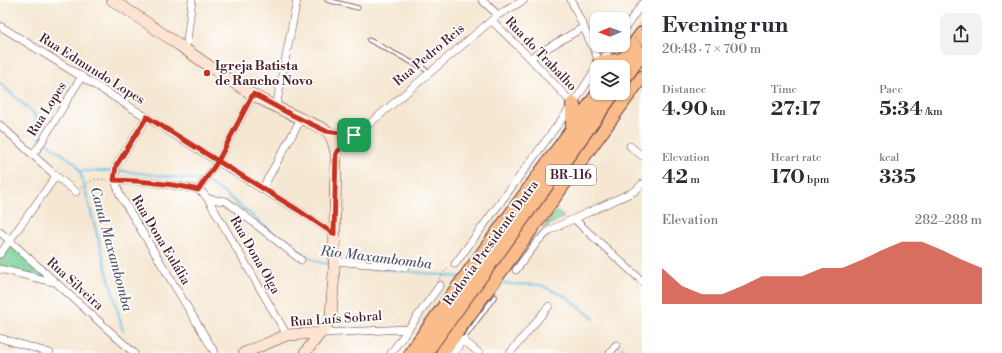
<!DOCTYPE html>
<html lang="en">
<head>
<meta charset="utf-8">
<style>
	:root { --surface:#fff; --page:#f2f2f3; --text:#2b2b33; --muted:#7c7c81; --accent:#c8321e }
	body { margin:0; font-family:"Libre Bodoni",serif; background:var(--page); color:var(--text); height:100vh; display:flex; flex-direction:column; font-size:15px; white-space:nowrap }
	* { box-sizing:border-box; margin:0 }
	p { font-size:13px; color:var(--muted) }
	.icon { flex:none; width:22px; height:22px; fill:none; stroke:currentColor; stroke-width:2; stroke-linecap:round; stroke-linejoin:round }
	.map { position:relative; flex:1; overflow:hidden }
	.details { display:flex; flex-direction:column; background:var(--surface); width:360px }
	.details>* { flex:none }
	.needle { width:26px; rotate:269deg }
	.tools { position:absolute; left:590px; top:12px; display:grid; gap:8px }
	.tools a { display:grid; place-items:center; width:40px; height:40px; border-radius:8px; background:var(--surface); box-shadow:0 1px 3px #0004; font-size:20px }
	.pin { position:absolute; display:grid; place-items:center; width:34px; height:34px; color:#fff; margin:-17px; border-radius:8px; box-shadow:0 2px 6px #0006 }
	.round { display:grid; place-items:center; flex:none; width:42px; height:42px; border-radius:8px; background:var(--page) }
	.headline { display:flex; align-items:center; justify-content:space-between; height:68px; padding:0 20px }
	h1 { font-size:22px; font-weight:700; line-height:30px }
	.metrics { display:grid; grid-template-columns:repeat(3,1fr); gap:6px; height:68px; padding:4px 20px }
	.metrics div { display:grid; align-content:center }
	.metrics b { font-size:20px; font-weight:700 }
	.metrics small { font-size:11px; font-weight:400 }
	.metrics p { font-size:11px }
	.chart { height:112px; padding:8px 20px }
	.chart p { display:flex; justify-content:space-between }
	.chart svg { width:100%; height:72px; margin-top:4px; fill:var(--accent); opacity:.7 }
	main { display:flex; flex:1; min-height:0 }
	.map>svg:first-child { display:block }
	.green { fill:#70ca91; stroke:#5d745e }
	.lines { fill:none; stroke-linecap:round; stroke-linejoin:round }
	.stream { stroke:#67bfe5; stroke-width:2 }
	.service-casing { stroke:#643d44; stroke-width:5 }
	.minor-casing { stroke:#643d44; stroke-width:8 }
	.secondary-casing { stroke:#643d44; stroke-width:12 }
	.trunk-casing { stroke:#643d44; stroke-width:14 }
	.motorway-casing { stroke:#643d44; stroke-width:16 }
	.path { stroke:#643d44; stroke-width:1; stroke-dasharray:1 3; stroke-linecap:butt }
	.service { stroke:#fff; stroke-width:3.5 }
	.minor { stroke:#fff; stroke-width:7 }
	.secondary { stroke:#fde4d0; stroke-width:11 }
	.trunk { stroke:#f9bc8a; stroke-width:12 }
	.motorway { stroke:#f9bc8a; stroke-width:14 }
	.path-bridge { stroke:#643d44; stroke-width:1; stroke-dasharray:1 3; stroke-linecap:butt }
	.route-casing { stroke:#fff; stroke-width:8 }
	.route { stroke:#c8321e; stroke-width:5 }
	.poi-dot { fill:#c8321e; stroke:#fff; stroke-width:1.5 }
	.labels { text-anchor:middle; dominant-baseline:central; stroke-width:3.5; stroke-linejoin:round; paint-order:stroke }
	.shield { fill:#fff; stroke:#80626b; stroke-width:1 }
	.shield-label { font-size:12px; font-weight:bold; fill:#4a1f2b }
	.street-label { font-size:13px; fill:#4a1f2b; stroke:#fff }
	.poi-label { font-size:13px; font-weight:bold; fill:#4a1f2b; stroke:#fff; text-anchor:start }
	.water-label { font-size:14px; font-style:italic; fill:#54576c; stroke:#fff }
</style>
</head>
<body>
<main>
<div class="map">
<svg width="642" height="353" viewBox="0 0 642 353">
	<rect width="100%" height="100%" fill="#fff"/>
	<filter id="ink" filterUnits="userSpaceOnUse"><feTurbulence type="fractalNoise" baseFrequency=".025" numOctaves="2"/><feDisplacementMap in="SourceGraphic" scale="8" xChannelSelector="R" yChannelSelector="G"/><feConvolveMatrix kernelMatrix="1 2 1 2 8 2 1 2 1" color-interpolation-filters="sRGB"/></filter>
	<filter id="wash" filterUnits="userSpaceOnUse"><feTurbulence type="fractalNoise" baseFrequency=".012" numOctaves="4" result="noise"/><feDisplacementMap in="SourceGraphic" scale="16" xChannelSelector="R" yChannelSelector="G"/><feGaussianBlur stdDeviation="0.9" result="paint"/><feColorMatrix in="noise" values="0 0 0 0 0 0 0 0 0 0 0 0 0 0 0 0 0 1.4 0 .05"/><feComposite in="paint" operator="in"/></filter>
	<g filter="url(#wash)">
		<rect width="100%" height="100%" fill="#f5e7d1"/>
		<path class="green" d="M556 211 564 217 542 229Z
			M8 242 53 281 0 268V255Z"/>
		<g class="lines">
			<path class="stream" d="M0 83 35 115 36 135 41 138
				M44 141 75 163 80 171 123 331
				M80 171H122L202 181
				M206 181 224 193 289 245 316 261 322 263 331 264
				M367 267 460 277
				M498 282 510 284 540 285 567 297 594 319
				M622 348 628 353"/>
		</g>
	</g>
	<g filter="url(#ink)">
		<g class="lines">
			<defs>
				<path id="service" d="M327 0 358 8
					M369 40 430 72
					M463 340 495 296"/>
				<path id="minor" d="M482 0 498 15
					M571 0 600 63
					M492 21 530 58 573 104
					M0 26 262 189 298 210 334 234
					M623 31 642 4
					M186 49 192 0
					M530 58 584 27
					M600 63 613 45
					M276 107 297 0
					M147 117 116 166 115 180 120 195 215 353
					M0 125 56 176 76 192
					M326 131 354 135
					M630 146 642 156
					M336 153 354 135 362 130 498 15 524 0
					M32 154 38 148 82 76
					M115 180 150 182 191 188 198 190 203 193 208 199 287 335
					M262 189 301 119
					M198 190 218 161 253 95
					M208 199 226 201 301 260
					M574 219 642 281
					M0 232 134 353
					M0 254 56 176
					M334 261 405 267
					M455 264 573 104 597 67
					M0 269 53 282
					M516 270 538 241 550 230 567 222 624 196 635 191 642 184
					M321 333 408 329
					M0 338 50 353
					M391 353 440 285
					M453 353 463 340 479 353
					M510 353 549 306
					M610 353 616 345"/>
				<path id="secondary" d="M112 0C160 30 205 65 253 95 269 104 286 112 302 119 310 123 320 126 327 131 333 137 334 146 336 153L334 273 331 316 328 323 305 353
					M244 353 287 335 321 333"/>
				<path id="trunk" d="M442 353 642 77"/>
				<path id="motorway" d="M600 63 623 60
					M618 67 642 34
					M623 79 642 53
					M573 104V129
					M411 353 599 93
					M425 353 613 93"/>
			</defs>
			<use href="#service" class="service-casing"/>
			<use href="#minor" class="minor-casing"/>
			<use href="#secondary" class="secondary-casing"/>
			<use href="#trunk" class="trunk-casing"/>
			<use href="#motorway" class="motorway-casing"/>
			<path class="path" d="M639 24 642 21
				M81 188 88 183 96 179 107 180
				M439 279 445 271 449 268"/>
			<use href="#service" class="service"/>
			<use href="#minor" class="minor"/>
			<use href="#secondary" class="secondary"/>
			<use href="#trunk" class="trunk"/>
			<use href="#motorway" class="motorway"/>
			<path class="path-bridge" d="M631 36 642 44"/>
		</g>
	</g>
	<g class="lines" filter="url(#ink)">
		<defs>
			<path id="route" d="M354 135 326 131 290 114 253 94 218 161 147 117 116 166 114 180C143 181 171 183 198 190L218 161 298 210 334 234 336 153 354 135"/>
		</defs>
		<use href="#route" class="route-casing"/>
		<use href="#route" class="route"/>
	</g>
	<circle class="poi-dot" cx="207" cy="73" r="4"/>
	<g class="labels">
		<rect class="shield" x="546" y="165" width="50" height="20" rx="3"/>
		<g class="shield-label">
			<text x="571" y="175">BR-116</text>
		</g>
		<g class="street-label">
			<text transform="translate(541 54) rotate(46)">Rua do Trabalho</text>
			<text transform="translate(429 55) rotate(-40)">Rua Pedro Reis</text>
			<text transform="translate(92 69) rotate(32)">Rua Edmundo Lopes</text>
			<text transform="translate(47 109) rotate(-58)">Rua Lopes</text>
			<text transform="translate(161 240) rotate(59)">Rua Dona Eulália</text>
			<text transform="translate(491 243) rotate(-54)">Rodovia Presidente Dutra</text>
			<text transform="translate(255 255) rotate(60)">Rua Dona Olga</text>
			<text transform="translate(75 284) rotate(42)">Rua Silveira</text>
			<text transform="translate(336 319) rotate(-4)">Rua Luís Sobral</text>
		</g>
		<g class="poi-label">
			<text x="215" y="66">Igreja Batista<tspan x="215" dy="15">de Rancho Novo</tspan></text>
		</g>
		<g class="water-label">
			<text transform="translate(111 249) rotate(75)">Canal Maxambomba</text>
			<text transform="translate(376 258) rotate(7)">Rio Maxambomba</text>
		</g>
	</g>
</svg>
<div class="tools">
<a><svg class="needle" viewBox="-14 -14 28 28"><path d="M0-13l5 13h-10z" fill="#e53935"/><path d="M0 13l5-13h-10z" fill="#7c7c81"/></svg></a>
<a><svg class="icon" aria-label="layers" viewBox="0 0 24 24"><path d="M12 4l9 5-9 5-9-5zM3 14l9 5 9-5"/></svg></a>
</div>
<div class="pin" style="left:354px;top:135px;background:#1e9e55"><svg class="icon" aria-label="arrive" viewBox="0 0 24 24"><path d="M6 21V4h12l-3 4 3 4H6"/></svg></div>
</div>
<section class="details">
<div class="headline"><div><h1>Evening run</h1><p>20:48 · 7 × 700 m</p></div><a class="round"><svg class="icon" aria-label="share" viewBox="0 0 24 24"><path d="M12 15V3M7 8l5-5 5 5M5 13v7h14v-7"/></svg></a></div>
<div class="metrics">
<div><p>Distance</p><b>4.90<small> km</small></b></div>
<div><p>Time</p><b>27:17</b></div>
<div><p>Pace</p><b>5:34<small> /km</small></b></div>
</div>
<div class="metrics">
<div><p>Elevation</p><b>42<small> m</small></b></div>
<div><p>Heart rate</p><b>170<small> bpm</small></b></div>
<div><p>kcal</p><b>335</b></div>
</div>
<div class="chart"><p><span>Elevation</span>282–288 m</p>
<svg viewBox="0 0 160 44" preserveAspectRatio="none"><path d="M0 44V22L10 33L20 38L30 38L40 33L50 27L60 27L70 27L80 22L90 22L100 17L110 11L120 6L130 6L140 11L150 17L160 22V44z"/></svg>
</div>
</section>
</main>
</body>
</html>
